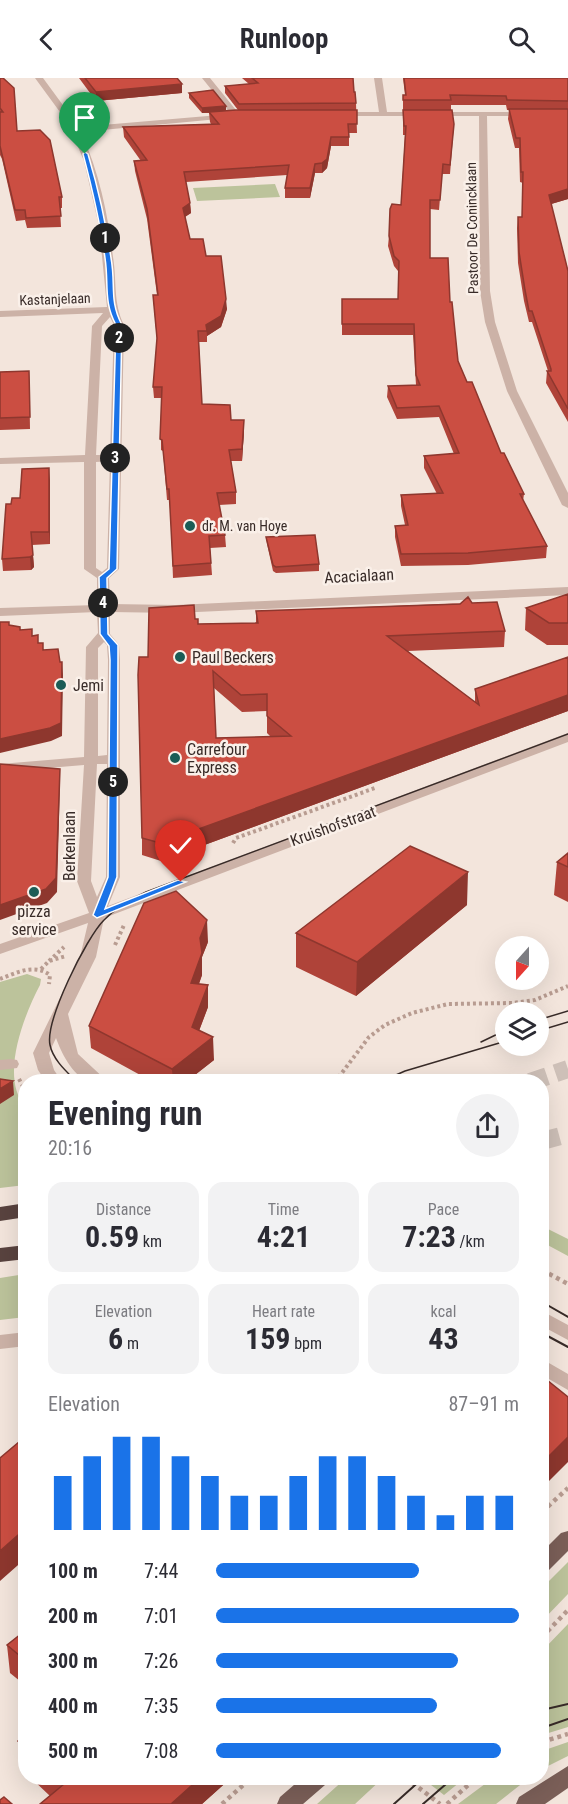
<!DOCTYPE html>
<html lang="en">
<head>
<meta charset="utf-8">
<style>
	:root { --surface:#fff; --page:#f2f2f3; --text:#2b2b33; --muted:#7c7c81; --accent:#1a73e8 }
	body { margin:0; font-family:"Roboto Condensed",sans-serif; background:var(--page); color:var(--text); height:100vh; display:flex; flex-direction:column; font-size:22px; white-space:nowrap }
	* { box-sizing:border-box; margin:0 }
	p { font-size:20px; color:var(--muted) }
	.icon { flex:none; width:33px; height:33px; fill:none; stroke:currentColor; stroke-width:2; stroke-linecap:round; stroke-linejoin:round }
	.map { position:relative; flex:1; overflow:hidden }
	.details { position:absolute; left:18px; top:996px; width:531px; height:711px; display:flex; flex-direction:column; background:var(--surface); border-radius:24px; box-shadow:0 6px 24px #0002 }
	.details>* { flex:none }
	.needle { width:39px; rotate:201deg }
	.buttons { position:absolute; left:495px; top:858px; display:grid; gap:12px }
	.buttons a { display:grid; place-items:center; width:54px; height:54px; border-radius:50%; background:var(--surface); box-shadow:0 6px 24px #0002; font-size:30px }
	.pin { position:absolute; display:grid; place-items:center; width:51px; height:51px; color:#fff; margin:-62px -26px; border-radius:50% 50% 50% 0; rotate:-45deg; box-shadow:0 0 6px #0007 }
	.pin .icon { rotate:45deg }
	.km { position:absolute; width:30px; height:30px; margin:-15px; border-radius:50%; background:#222; color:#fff; font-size:16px; line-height:30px; text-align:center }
	.round { display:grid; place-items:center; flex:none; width:63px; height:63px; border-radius:32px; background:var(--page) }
	.head { display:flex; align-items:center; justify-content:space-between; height:102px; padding:0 30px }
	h1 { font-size:33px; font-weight:700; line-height:45px }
	.metrics { display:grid; grid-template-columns:repeat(3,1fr); gap:9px; height:102px; padding:6px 30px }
	.metrics div { display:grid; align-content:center; border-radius:15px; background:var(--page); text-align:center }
	.metrics b { font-size:30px; font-weight:700 }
	.metrics small { font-size:16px; font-weight:400 }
	.metrics p { font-size:16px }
	.chart { height:168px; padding:12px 30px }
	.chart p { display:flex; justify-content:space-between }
	.chart svg { width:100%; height:108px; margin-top:6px; stroke:var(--accent); stroke-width:6 }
	ul { padding:0 30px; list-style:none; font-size:20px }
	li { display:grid; grid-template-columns:96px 72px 1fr; align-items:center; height:45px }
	li i { height:15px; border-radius:8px; background:var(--accent) }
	header { display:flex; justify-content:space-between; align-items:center; height:78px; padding:0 30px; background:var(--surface); font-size:27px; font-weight:700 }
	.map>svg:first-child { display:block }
	.green { fill:#bcc39b }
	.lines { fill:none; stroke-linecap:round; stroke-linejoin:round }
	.highway-tunnel { stroke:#cec0b8; stroke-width:18; stroke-dasharray:18 9; stroke-linecap:butt }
	.path-far1 { stroke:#b89c91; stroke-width:4; stroke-dasharray:3 3; stroke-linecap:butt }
	.path { stroke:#b89c91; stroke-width:4.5; stroke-dasharray:4 4; stroke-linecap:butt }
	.minor { fill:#ccb2a7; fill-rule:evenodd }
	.major { fill:#7b5f58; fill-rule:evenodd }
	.highway { fill:#59433f; fill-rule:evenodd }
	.tram-far1 { stroke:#382b28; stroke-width:1.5 }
	.tram { stroke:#382b28; stroke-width:2 }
	.wall { fill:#af4339; fill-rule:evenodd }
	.shaded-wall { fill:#8e372e }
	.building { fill:#cb4e42; stroke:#8e372e; stroke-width:1.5; fill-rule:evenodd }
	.route { fill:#1a73e8; stroke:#fff; stroke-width:1.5 }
	.poi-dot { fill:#1b5c56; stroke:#faf0e9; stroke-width:2 }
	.labels { text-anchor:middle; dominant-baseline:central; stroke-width:5; stroke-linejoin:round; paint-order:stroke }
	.far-street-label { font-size:14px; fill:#382b28; stroke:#faf0e9 }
	.far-poi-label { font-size:14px; fill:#382b28; stroke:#faf0e9; text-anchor:start }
	.street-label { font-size:16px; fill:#382b28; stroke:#faf0e9 }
	.poi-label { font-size:16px; fill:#382b28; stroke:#faf0e9; text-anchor:start }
</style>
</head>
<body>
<header><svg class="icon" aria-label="back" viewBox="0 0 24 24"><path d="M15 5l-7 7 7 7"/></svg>Runloop<svg class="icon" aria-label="search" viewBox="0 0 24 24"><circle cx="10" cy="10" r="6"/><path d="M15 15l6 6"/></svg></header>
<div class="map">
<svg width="568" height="1726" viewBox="0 0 568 1726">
	<rect width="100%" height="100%" fill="#f3e5dc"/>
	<path class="green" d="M275 106 280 119 197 123 193 110Z
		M27 896 41 901 40 907C23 939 0 1000 25 1028V1107L0 1110V904Z
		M542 1148 568 1161V1178L542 1164Z
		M25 1196V1239L0 1242V1200Z
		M568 1484V1516L542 1543V1510Z
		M568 1546V1649L542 1657V1573Z
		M568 1664V1678L542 1691V1673Z
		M346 1700H383L355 1726H317Z
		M422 1700H465L444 1717Z
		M493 1700H529L496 1726H458Z"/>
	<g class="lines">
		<path class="highway-tunnel" d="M530 1004 568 991
			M542 1063 568 1056"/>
		<path class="path-far1" d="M233 765 236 760 375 710
			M115 867 124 847
			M49 883 64 869
			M41 891 49 883 66 878
			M0 901C16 895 34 885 50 897L49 906
			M19 1001 26 1014
			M335 1004 369 959 385 947 412 935 448 926 513 925 535 922 568 908"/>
		<path class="path" d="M542 1192 568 1206
			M542 1434 568 1410
			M542 1559 568 1532
			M542 1664 568 1656
			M406 1700 440 1726
			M396 1703 400 1700
			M222 1726 251 1700
			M447 1726 476 1700"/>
		<path class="minor" d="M35 0H43L79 49 231 36 202 0H210L240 37 229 40 81 54C99 94 108 136 113 179 117 203 113 225 124 247L119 491 109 500 110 526 176 527 568 509V517L176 535 110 534V556L119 567 120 582V799L108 828 568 655V664L104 840 96 879 68 936 78 976 108 1004C102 1004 93 1005 88 1003 72 997 61 974 56 960L49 975 54 992 62 1004H46L38 992 33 975 80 879 88 845 0 876V866L89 835 77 803 84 687 0 694V686L84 679 86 569 98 555 97 534 0 538V530L97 527V500L84 491V384L0 386V380L85 377 92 248 103 235 0 239V233L107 229 99 148 84 83 68 45ZM110 239 114 247 110 377H96L102 248ZM110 383 107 490 102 494 96 490V384ZM104 564 107 567 108 582 107 677 98 678V570ZM97 686H107L106 799 97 819 91 803Z
			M374 0H382L387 34H568V38H487L490 213 495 244 517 313 568 415V430L562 427 507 313 485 244 480 213 479 38H334L333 36 337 34H379Z
			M11 981 17 982 19 986 17 990 0 992V982Z
			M542 1233 568 1247V1262L542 1248Z
			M26 1254V1268L0 1271V1257Z
			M542 1281 568 1296V1312L542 1297Z"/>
		<path class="major" d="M568 1453V1473L549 1492 542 1494V1474L561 1455Z
			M568 1688V1710L545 1726H516L519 1719Z
			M302 1700H328L325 1707 303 1726H277L280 1719Z"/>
		<path class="highway" d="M26 1125V1139L0 1143V1129Z
			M26 1167V1181L0 1184V1170Z"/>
		<path class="tram-far1" d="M538 942 568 933
			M538 953 568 944
			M481 964 506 952
			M77 1004C67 994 53 982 50 967 45 943 86 860 104 842 116 829 131 821 146 814L568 656
			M380 1004 405 993 506 963"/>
		<path class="tram" d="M542 1224 568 1239
			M542 1255 568 1269
			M542 1632 568 1626
			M542 1650 568 1641
			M394 1726 423 1700
			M423 1726 453 1700"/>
	</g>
	<path class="wall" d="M0 0 17 53 62 119V130H60L61 149 27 150 25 142 16 143 2 81 0 77Z
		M79 0H177L182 15 96 23Z
		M242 0H353L354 14 356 25 357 55H349V68H331L327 90 322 95H315L310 120H285V110L287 97 186 104 190 125 191 135 185 139 190 161 206 178 227 231 221 249 207 258V264H199L202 326 231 342 244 353 242 383H231L236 414V426L219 427 225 457 226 469 210 470 212 497 173 500 170 422H167L163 373 161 372V320H154L153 309 157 263 153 217H157L147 141 135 93 134 83H141L124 59 123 49 211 46 210 44 209 35H202L189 20V15L226 28V33L238 32 225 15V8L249 6Z
		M403 0H568V121L551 126 568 193V344L546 305 547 293H548L532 244H529L524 223 518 185 517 150 518 139H522L523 105 520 104 519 70H515L508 41 509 32H507L506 27H451V32H403V17H405Z
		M403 32 454 46 450 96H442L439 132 430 131V180L450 224 458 283 467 304 501 375 524 416 523 423 547 468 546 480 468 487 401 488 395 459V448L405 447 401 428V417L437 416 424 390V378L454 376 439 339 397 341 387 319 388 308 416 307 413 257H342V221H398V193L394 188 388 168 389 158 401 127 405 57H403Z
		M29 293 30 351 0 352V294Z
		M50 402V466L32 467 34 489 31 492 3 493 2 481 11 426Z
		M266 459 319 486V493L276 495 273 493 267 466Z
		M568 516V567H547L525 552 526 530Z
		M472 525 505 553 504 569 408 573 475 624V611L568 579V633L161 783 142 777V760L148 579 195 541 198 546 256 545V533ZM214 610 242 634 267 633V655L271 659 216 660Z
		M568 775V824L554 817 557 784Z
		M467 827 356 918 296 889V855Z
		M208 864 202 879V897L199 906 208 929 199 953 214 982 186 1004H153L91 970 89 948Z
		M26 1552V1608L10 1595 7 1567Z
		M26 1657V1694L21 1690 18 1663Z
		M31 1700H231L202 1726H40L50 1718Z"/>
	<path class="shaded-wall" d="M182 6V15L96 23V14Z
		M226 28V33L202 35V30Z
		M331 59V68L327 90 322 95V85Z
		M315 86V95L310 120V110Z
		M568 111V121L548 127 549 117Z
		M190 125 191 135 183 140V130Z
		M226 221 227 231 221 249 207 258 206 247Z
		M244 342V353L242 383V371Z
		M49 390 50 402V466L49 454Z
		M33 477 34 489 31 492 30 479Z
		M62 584 63 597 62 658 51 663 0 675V661Z
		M568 617V633L161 783 160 765Z
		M60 691V704L57 814 47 825 0 842V827Z
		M468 794 467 827 356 918 357 884Z
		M207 842 208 864 202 879V897L191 927V905L200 860Z
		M208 907V929L192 971V949Z
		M213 959 214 982 186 1004H173L172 991Z
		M13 1003 14 1017 0 1026V1011Z
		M568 1359V1384L542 1410V1385Z
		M26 1450V1480L0 1503V1473Z
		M200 1700H231L202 1726H171Z"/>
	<path class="building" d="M0 0H3L14 10 17 53 40 52 50 62 62 119H59L61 138 26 140 25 132H15L0 68V34H3L0 30Z
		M85 0H177L182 6 96 14Z
		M252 0H353L354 14H355L356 25 239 26 225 8 258 5Z
		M404 0H568V23L507 22 506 18 450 17 451 22H403V17H406Z
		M213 12 226 28 202 30 189 15Z
		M509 31H568V111L549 117 568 193V331L547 293H551V291L532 233H529L525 212 519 174 518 139H522L523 94H521L520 60H516Z
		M236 32H357V46H348L349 59H331L327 81 322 85 315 86 310 110H285L289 87 184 94 190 125 183 130 190 161H203L206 178H221L226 221 221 238 206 247 207 253H198L202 326 230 327 231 342H244L242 371 229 372 236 414 217 415 225 457 209 458 211 485 173 488 169 411H167L162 362 160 361 162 309H153L157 260 153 217H158L147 131 134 83 147 82 123 49 219 46 209 34Z
		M403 32H452L454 46 450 87 443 86 440 122H430V180H448L450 224H452L458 283 467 304H472L501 375H504L524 416H520L547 468 468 475 401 476 395 448 408 447 401 417 443 415 424 378 459 375 439 328 397 330 388 308 420 307 416 297 414 246H342V221H398L399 183 394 178 389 158 390 131 392 126 401 127 406 48H404Z
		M29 293 30 339 0 340V294Z
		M49 390V454H31L33 477 30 479 2 481 6 426H11L12 420H20L22 391Z
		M315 457 319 486 276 489 273 487 266 459Z
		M568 516V545H549L526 530Z
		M468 519 472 525 497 524 505 553 387 558 479 627 475 611 568 579V617L160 765 142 760 138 597 139 579H148L149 530 194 527 195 541H198V546L258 545 256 533 460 526ZM213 593 241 617 267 616V638L291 658 216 660Z
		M0 544H9V547L20 549V552L32 551V558L38 557V565H43V572L58 571 60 584H62L61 645 50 650 0 661Z
		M0 686 60 691 56 800 46 811 0 827Z
		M410 768 468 794 357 884 296 855Z
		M568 775V789L557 784Z
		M176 813 207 842 200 860 202 875 191 905 208 907 192 949 213 959 172 991 89 948 144 825Z
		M0 1001 13 1003 0 1011Z
		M542 1298 568 1319V1359L542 1385Z
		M26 1358V1450L0 1473V1380Z
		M26 1552V1583L7 1567Z
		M26 1657V1670L18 1663Z
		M58 1700H200L171 1726H40L64 1706Z
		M4 1719 12 1726H0V1722Z"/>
	<path class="route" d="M85 74 88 76C98 110 106 144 111 180 116 206 109 223 122 247L117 491 107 500 108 556 118 567V582L117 799 105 831 178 802 186 804 97 840 93 837 108 799 110 582 109 568 100 556 99 499 109 491 116 247C103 223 109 206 105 180 100 144 92 110 83 76Z"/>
	<g class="poi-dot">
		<circle cx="190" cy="448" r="6"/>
		<circle cx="180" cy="579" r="6"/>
		<circle cx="61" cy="607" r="6"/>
		<circle cx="175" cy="680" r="6"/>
		<circle cx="34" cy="814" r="6"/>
	</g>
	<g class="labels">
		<g class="far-street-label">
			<text transform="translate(472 150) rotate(-91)">Pastoor De Conincklaan</text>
			<text transform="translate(55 221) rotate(-2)">Kastanjelaan</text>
		</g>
		<g class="far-poi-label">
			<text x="202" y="448">dr. M. van Hoye</text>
		</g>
		<g class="street-label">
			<text transform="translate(359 498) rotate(-3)">Acacialaan</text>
			<text transform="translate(333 748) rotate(-20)">Kruishofstraat</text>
			<text transform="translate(69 768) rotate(-90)">Berkenlaan</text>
		</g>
		<g class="poi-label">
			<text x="192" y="579">Paul Beckers</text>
			<text x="73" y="607">Jemi</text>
			<text x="187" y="671">Carrefour<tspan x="187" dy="18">Express</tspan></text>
			<text x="34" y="833" text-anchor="middle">pizza<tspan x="34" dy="18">service</tspan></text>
		</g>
	</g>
</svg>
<div class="buttons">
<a><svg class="needle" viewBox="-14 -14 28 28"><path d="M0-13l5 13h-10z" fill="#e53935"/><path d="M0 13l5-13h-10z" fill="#7c7c81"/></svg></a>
<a><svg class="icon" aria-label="layers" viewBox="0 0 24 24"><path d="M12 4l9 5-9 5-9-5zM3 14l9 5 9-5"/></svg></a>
</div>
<div class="pin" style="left:85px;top:76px;background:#1e9e55"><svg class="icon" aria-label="arrive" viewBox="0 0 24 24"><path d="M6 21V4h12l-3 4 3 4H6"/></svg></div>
<div class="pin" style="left:181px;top:804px;background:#d93025"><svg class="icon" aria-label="check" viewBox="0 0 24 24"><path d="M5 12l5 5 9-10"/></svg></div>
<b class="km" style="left:105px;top:160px">1</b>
<b class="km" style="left:119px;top:260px">2</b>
<b class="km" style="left:115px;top:380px">3</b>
<b class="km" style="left:103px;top:525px">4</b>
<b class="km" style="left:113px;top:704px">5</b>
<section class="details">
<div class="head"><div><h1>Evening run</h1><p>20:16</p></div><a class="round"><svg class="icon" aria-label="share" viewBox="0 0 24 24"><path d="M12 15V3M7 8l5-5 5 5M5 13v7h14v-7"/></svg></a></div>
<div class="metrics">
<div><p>Distance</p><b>0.59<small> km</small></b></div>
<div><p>Time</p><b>4:21</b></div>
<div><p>Pace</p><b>7:23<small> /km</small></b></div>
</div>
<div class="metrics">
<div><p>Elevation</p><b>6<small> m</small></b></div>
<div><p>Heart rate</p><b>159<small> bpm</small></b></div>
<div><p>kcal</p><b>43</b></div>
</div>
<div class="chart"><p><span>Elevation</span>87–91 m</p>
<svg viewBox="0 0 160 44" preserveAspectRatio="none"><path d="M5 44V22M15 44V14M25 44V6M35 44V6M45 44V14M55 44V22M65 44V30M75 44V30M85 44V22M95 44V14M105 44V14M115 44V22M125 44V30M135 44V38M145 44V30M155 44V30"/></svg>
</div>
<ul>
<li><b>100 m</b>7:44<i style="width:67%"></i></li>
<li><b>200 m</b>7:01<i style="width:100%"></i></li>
<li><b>300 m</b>7:26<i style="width:80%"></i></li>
<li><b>400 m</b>7:35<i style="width:73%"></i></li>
<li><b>500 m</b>7:08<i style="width:94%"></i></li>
</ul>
</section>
</div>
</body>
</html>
